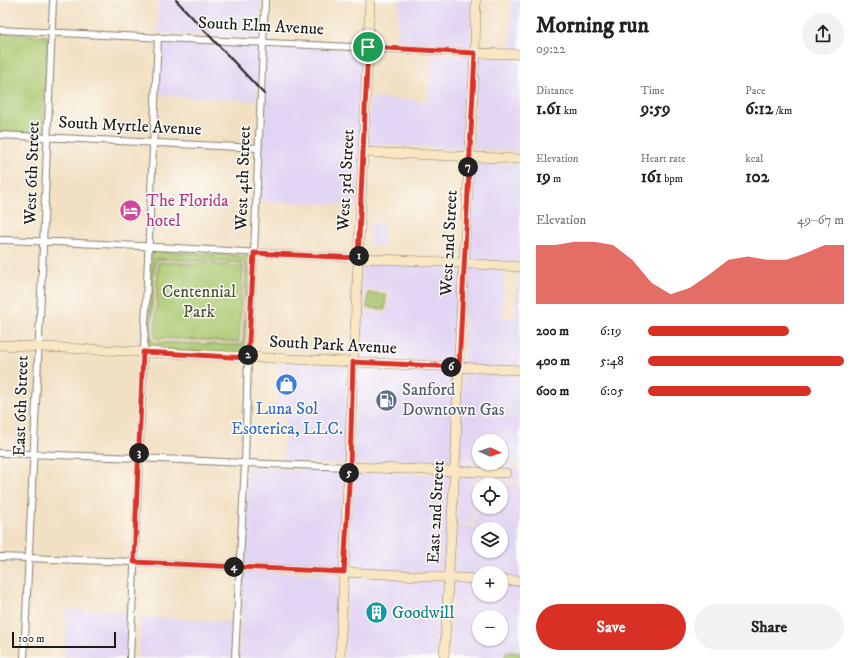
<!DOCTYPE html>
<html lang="en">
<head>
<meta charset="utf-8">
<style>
	:root { --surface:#fff; --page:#f2f2f2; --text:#202124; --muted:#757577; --accent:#d93025 }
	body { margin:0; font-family:"IM FELL DW Pica",serif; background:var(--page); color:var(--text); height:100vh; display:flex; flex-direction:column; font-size:15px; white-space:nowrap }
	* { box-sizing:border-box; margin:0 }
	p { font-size:13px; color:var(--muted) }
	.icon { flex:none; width:22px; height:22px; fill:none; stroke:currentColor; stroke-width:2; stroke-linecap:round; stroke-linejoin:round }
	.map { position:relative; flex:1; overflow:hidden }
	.side { display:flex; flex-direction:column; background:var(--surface); width:340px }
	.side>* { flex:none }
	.needle { width:26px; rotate:93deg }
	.controls { position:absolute; left:472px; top:434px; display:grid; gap:8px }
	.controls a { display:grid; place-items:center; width:36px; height:36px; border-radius:50%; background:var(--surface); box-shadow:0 1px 3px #0004; font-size:20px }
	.scale { position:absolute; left:12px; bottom:10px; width:104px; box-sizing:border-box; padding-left:4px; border:2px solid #1c1c1c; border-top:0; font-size:11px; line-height:14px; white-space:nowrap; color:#1c1c1c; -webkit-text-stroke:3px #fdfcf7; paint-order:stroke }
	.pin { position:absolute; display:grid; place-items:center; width:34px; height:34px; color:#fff; margin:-17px; border:2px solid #fff; border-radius:50%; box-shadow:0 1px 4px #0007 }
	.km { position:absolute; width:20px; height:20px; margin:-10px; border-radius:50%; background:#222; color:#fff; font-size:11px; line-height:20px; text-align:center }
	.round { display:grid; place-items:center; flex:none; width:42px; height:42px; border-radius:21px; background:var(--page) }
	.summary { display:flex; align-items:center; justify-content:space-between; height:68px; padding:0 16px }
	h1 { font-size:22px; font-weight:700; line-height:30px }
	.stats { display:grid; grid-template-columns:repeat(3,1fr); gap:6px; height:68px; padding:4px 16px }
	.stats div { display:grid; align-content:center }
	.stats b { font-size:17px; font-weight:700 }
	.stats small { font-size:11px; font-weight:400 }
	.stats p { font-size:11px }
	.chart { height:112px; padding:8px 16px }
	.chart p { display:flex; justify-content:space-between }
	.chart svg { width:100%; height:72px; margin-top:4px; fill:var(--accent); opacity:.7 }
	.primary-button { display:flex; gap:8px; margin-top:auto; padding:8px 16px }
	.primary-button a { flex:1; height:46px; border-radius:24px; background:var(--accent); color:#fff; font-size:16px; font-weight:700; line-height:46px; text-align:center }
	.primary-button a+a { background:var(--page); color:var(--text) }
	ul { padding:0 16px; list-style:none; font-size:13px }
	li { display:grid; grid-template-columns:64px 48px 1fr; align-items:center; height:30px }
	li i { height:10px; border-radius:5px; background:var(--accent) }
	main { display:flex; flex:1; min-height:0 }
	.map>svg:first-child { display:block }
	.built { fill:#e2d4f3; fill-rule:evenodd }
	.green { fill:#aac870; stroke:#637246; fill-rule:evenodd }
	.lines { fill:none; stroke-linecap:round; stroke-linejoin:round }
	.street-casing { stroke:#877e70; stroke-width:8 }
	.secondary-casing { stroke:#877e70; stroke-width:10 }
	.street { stroke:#fff; stroke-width:6 }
	.secondary { stroke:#f9e7c3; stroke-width:9 }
	.rail { stroke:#1c1c1c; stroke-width:2 }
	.route-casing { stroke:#fff; stroke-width:8 }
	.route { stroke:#d93025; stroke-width:5 }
	.labels { text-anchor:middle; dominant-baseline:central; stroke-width:3; stroke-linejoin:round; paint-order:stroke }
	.street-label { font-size:17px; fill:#1c1c1c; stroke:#fdfcf7 }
	.hotel-label { font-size:17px; fill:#b23c85; stroke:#fdfcf7; text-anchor:start }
	.park-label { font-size:17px; fill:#4e5839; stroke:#fdfcf7 }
	.service-label { font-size:17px; fill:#4e5e75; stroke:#fdfcf7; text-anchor:start }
	.shop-label { font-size:17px; fill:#366cbe; stroke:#fdfcf7 }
	.culture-label { font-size:17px; fill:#0d838f; stroke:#fdfcf7; text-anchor:start }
</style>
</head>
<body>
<main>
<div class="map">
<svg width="520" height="658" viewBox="0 0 520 658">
	<rect width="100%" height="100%" fill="#fdfcf7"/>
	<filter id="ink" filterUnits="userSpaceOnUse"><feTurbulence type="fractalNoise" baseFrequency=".025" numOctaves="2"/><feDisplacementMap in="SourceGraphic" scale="8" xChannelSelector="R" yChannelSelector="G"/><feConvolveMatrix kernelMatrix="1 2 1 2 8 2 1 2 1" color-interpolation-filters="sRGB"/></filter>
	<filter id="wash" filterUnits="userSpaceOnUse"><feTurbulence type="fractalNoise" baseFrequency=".012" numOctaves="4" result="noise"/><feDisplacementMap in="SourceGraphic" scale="16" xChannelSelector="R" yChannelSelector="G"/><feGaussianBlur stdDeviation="0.9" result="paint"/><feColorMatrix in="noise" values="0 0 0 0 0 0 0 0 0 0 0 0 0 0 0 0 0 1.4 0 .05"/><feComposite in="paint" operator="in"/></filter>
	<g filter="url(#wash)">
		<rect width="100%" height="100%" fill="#f2e0c3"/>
		<path class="built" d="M159 0H261L259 38 157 33Z
			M399 0H472L471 49 397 45Z
			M512 0H520V51L510 50Z
			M162 41 259 46 256 101 159 95Z
			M267 46 364 51 357 205 260 201Z
			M432 54 470 56 466 149 368 144 370 98 429 101Z
			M478 56 520 58V151L474 149Z
			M474 163 520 164V263L468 259Z
			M370 223 384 224V246L369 245Z
			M362 261 460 266 455 363 358 359ZM368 290 386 291 389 292 390 294 388 311 385 312 367 311 364 310V293L366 291Z
			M472 267 504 268 502 317 515 318 518 270H520V464L494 463H501V441H479V462L459 461 467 275 469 270Z
			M279 362 349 366 346 464 284 462 285 415 276 414Z
			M357 366 455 370 450 468 354 464Z
			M459 464 520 467V482L475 480 474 483 472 524 461 523 456 525 458 475 510 477V470L459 468Z
			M248 467 345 471 340 568 243 564Z
			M353 471 450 475 444 574 348 569Z
			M477 483 520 485V652H504V658H450L456 533 457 528 461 526 475 527ZM479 485H501V507H479ZM479 529H501V551H479ZM479 573H501V595H479ZM479 617H501V639H479Z
			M243 571 340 575 336 658H239Z
			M348 576 444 581 440 658H344Z
			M67 609 128 612 125 658 65 657Z
			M141 617 233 622 231 658H138Z"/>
		<path class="green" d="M0 33 48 36 43 134 0 132Z
			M152 251 250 256 244 354 148 349ZM157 259 243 263 246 265V266L243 342 242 344 239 345 155 342 152 340 151 338 155 262Z
			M158 262 243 266 239 342 155 338Z
			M368 293 386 294 385 309 367 308Z
			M506 652H520V658H505Z"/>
	</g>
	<g filter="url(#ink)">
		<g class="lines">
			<defs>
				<path id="street" d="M0 30 475 53
					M0 135 258 148
					M0 240C120 243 239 253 358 258
					M0 453 139 458 245 463 350 467
					M0 557 134 562 344 572
					M24 658 41 295 53 0
					M130 658 158 37
					M235 658 245 463 248 357 254 253 265 0"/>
				<path id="secondary" d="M475 53 520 54
					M364 152 520 159
					M358 258 464 263 520 267
					M0 345 520 370
					M350 467 506 473
					M344 572 479 579
					M501 580 520 581
					M340 658 370 0
					M444 658 456 447 459 355 475 53 476 0"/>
			</defs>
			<use href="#street" class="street-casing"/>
			<use href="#secondary" class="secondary-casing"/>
			<use href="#street" class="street"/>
			<use href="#secondary" class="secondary"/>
			<path class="rail" d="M176 0 264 94"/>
		</g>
	</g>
	<g class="lines" filter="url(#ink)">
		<defs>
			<path id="route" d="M368 47 475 53 459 367 353 362 350 467 344 572 134 562 143 352 248 358 254 253 358 258Z"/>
		</defs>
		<use href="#route" class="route-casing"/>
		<use href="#route" class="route"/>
	</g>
	<defs>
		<symbol id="hotel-disc" viewBox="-11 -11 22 22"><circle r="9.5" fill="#d1479c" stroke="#fdfcf7"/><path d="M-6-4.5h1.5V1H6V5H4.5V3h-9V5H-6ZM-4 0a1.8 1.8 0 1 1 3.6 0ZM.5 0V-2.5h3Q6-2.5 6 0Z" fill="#fff"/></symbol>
		<symbol id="shop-disc" viewBox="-11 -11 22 22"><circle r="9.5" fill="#3f7fe0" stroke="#fdfcf7"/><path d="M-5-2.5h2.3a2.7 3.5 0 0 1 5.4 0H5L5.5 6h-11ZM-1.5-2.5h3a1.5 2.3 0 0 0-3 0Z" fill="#fff"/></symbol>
		<symbol id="fuel-disc" viewBox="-11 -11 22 22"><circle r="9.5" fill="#5c6f8a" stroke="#fdfcf7"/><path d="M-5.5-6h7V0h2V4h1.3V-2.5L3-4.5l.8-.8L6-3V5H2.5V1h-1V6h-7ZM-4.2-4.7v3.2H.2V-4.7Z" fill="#fff"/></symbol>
		<symbol id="building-disc" viewBox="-11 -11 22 22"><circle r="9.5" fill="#0f9aa8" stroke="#fdfcf7"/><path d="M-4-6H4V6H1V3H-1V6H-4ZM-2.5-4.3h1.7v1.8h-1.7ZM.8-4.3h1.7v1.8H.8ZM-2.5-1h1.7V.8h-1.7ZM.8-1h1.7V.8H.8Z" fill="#fff"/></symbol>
	</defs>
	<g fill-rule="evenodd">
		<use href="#hotel-disc" x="118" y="198" width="25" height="25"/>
		<use href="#shop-disc" x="274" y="372" width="25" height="25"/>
		<use href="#fuel-disc" x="374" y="388" width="25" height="25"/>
		<use href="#building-disc" x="364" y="600" width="25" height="25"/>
	</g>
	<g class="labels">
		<g class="street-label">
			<text transform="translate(261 26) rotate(3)">South Elm Avenue</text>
			<text transform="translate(130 126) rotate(3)">South Myrtle Avenue</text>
			<text transform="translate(32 173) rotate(-88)">West 6th Street</text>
			<text transform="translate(243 178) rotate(-88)">West 4th Street</text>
			<text transform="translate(346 180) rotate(-87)">West 3rd Street</text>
			<text transform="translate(449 243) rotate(-87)">West 2nd Street</text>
			<text transform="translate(333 345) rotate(3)">South Park Avenue</text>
			<text transform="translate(21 406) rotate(-88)">East 6th Street</text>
			<text transform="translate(436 512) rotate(-87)">East 2nd Street</text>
		</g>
		<g class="hotel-label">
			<text x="146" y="201">The Florida<tspan x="146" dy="20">hotel</tspan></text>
		</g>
		<g class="park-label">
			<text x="199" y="292">Centennial<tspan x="199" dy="20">Park</tspan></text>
		</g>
		<g class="service-label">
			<text x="402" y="390">Sanford<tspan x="402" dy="20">Downtown Gas</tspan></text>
		</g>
		<g class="shop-label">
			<text x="287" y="409">Luna Sol<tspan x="287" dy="20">Esoterica, LLC.</tspan></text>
		</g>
		<g class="culture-label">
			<text x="392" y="613">Goodwill</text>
		</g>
	</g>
</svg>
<div class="controls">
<a><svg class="needle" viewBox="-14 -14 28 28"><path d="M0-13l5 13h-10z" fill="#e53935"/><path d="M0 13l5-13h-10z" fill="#757577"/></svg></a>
<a><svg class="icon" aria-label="locate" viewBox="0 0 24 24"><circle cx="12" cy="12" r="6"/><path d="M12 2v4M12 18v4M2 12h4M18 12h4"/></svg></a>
<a><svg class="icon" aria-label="layers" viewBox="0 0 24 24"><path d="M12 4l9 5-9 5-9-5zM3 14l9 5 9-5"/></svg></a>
<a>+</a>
<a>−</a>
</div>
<div class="scale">100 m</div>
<div class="pin" style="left:368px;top:47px;background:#1e9e55"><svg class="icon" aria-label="arrive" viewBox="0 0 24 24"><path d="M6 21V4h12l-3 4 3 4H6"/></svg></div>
<b class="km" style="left:359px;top:256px">1</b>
<b class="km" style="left:248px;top:355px">2</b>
<b class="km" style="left:139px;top:453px">3</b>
<b class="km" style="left:234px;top:567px">4</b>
<b class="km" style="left:349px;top:473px">5</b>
<b class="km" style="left:451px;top:367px">6</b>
<b class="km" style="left:468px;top:167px">7</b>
</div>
<section class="side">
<div class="summary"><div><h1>Morning run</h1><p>09:22</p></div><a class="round"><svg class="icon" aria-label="share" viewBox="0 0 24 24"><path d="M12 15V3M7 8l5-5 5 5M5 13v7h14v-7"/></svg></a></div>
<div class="stats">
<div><p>Distance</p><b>1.61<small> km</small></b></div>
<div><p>Time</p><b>9:59</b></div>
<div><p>Pace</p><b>6:12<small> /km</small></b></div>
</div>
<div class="stats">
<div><p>Elevation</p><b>19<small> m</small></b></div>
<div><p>Heart rate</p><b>161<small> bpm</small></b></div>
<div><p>kcal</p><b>102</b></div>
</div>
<div class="chart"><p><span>Elevation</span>49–67 m</p>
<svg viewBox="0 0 160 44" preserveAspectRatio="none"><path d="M0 44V8L10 8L20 6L30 6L40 8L50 17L60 31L70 38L80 34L90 26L100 17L110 15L120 17L130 17L140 13L150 8L160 8V44z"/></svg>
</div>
<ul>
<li><b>200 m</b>6:19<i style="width:72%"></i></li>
<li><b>400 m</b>5:48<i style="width:100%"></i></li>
<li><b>600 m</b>6:05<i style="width:83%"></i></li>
</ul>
<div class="primary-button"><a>Save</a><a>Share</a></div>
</section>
</main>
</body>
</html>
